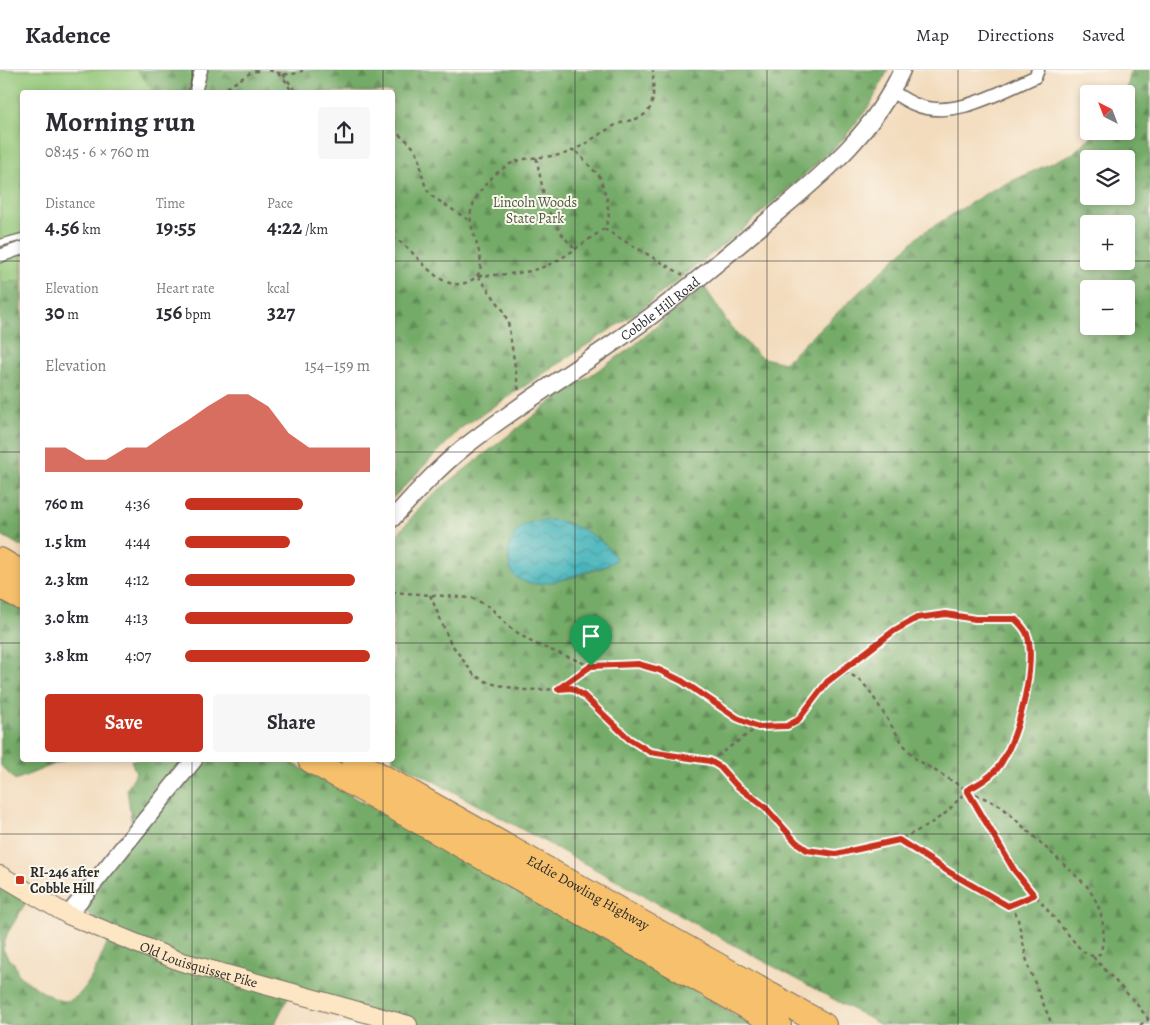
<!DOCTYPE html>
<html lang="en">
<head>
<meta charset="utf-8">
<style>
	:root { --surface:#fff; --page:#f7f7f7; --text:#2b2b33; --muted:#7c7c81; --line:#e1e1e2; --accent:#c8321e }
	body { margin:0; font-family:Alegreya,serif; background:var(--page); color:var(--text); height:100vh; display:flex; flex-direction:column; font-size:19px; white-space:nowrap }
	* { box-sizing:border-box; margin:0 }
	p { font-size:16px; color:var(--muted) }
	.icon { flex:none; width:28px; height:28px; fill:none; stroke:currentColor; stroke-width:2; stroke-linecap:round; stroke-linejoin:round }
	.map { position:relative; flex:1; overflow:hidden }
	.side { position:absolute; left:20px; top:20px; width:375px; height:672px; display:flex; flex-direction:column; background:var(--surface); border-radius:5px; box-shadow:0 2px 8px #0003 }
	.side>* { flex:none }
	.needle { width:32px; rotate:318deg }
	.fabs { position:absolute; left:1080px; top:15px; display:grid; gap:10px }
	.fabs a { display:grid; place-items:center; width:55px; height:55px; border-radius:5px; background:var(--surface); box-shadow:0 2px 8px #0003; font-size:25px }
	.pin { position:absolute; display:grid; place-items:center; width:42px; height:42px; color:#fff; margin:-51px -21px; border-radius:50% 50% 50% 0; rotate:-45deg; box-shadow:0 0 5px #0007 }
	.pin .icon { rotate:45deg }
	.round { display:grid; place-items:center; flex:none; width:52px; height:52px; border-radius:5px; background:var(--page) }
	.overview { display:flex; align-items:center; justify-content:space-between; height:85px; padding:0 25px }
	h1 { font-size:28px; font-weight:700; line-height:38px }
	.figures { display:grid; grid-template-columns:repeat(3,1fr); gap:8px; height:85px; padding:5px 25px }
	.figures div { display:grid; align-content:center }
	.figures b { font-size:21px; font-weight:700 }
	.figures small { font-size:14px; font-weight:400 }
	.figures p { font-size:14px }
	.chart { height:140px; padding:10px 25px }
	.chart p { display:flex; justify-content:space-between }
	.chart svg { width:100%; height:90px; margin-top:5px; fill:var(--accent); opacity:.7 }
	.cta { display:flex; gap:10px; margin-top:auto; padding:10px 25px }
	.cta a { flex:1; height:58px; border-radius:5px; background:var(--accent); color:#fff; font-size:20px; font-weight:700; line-height:58px; text-align:center }
	.cta a+a { background:var(--page); color:var(--text) }
	ul { padding:0 25px; list-style:none; font-size:16px }
	li { display:grid; grid-template-columns:80px 60px 1fr; align-items:center; height:38px }
	li i { height:12px; border-radius:6px; background:var(--accent) }
	header { display:flex; align-items:center; gap:30px; box-sizing:border-box; height:70px; padding:0 25px; background:var(--surface); border-bottom:1px solid var(--line) }
	header strong { font-size:24px }
	nav { display:flex; gap:28px; margin-inline-start:auto; font-size:18px }
	.map>svg:first-child { display:block }
	.forest { fill:url(#forest-firs); stroke:#506b4a; fill-rule:evenodd }
	.park { fill:#92c677; stroke:#5e7851 }
	.water { fill:url(#water-waves); stroke:#376f72 }
	.lines { fill:none; stroke-linecap:round; stroke-linejoin:round }
	.service-casing { stroke:#71695e; stroke-width:9 }
	.minor-casing { stroke:#71695e; stroke-width:15 }
	.tertiary-casing { stroke:#71695e; stroke-width:19 }
	.secondary-casing { stroke:#71695e; stroke-width:20 }
	.motorway-casing { stroke:#71695e; stroke-width:26 }
	.path { stroke:#71695e; stroke-width:2.5; stroke-dasharray:4 4; stroke-linecap:butt }
	.service { stroke:#fff; stroke-width:6 }
	.minor { stroke:#fff; stroke-width:12 }
	.tertiary { stroke:#fff; stroke-width:16 }
	.secondary { stroke:#fce6c4; stroke-width:18 }
	.motorway { stroke:#f7c06c; stroke-width:24 }
	.route-casing { stroke:#fff; stroke-width:10 }
	.route { stroke:#c8321e; stroke-width:6 }
	.grid { fill:none; stroke:#2b2b2b; stroke-width:1; stroke-opacity:0.55 }
	.poi-dot { fill:#c8321e; stroke:#fbf7ec; stroke-width:2 }
	.labels { text-anchor:middle; dominant-baseline:central; stroke-width:4; stroke-linejoin:round; paint-order:stroke }
	.park-label { font-size:14px; fill:#4a5a42; stroke:#fbf7ec }
	.street-label { font-size:14px; fill:#2b2b2b; stroke:#fbf7ec }
	.poi-label { font-size:14px; font-weight:bold; fill:#2b2b2b; stroke:#fbf7ec; text-anchor:start }
</style>
</head>
<body>
<header>
<strong>Kadence</strong>
<nav><a>Map</a><a>Directions</a><a>Saved</a></nav>
</header>
<div class="map">
<svg width="1150" height="955" viewBox="0 0 1150 955">
	<defs>
		<pattern id="forest-firs" width="22" height="20" patternUnits="userSpaceOnUse" patternTransform="scale(1.25)"><rect width="22" height="20" fill="#75ab68"/><path d="M5 1l3.5 6h-7zM16 11l3.5 6h-7z" fill="#608b56"/></pattern>
		<pattern id="water-waves" width="16" height="10" patternUnits="userSpaceOnUse" patternTransform="scale(1.25)"><rect width="16" height="10" fill="#43b3ba"/><path d="M0 5q4-4 8 0t8 0" fill="none" stroke="#389297"/></pattern>
	</defs>
	<rect width="100%" height="100%" fill="#fbf7ec"/>
	<filter id="ink" filterUnits="userSpaceOnUse"><feTurbulence type="fractalNoise" baseFrequency=".02" numOctaves="2"/><feDisplacementMap in="SourceGraphic" scale="10" xChannelSelector="R" yChannelSelector="G"/><feConvolveMatrix kernelMatrix="1 2 1 2 8 2 1 2 1" color-interpolation-filters="sRGB"/></filter>
	<filter id="wash" filterUnits="userSpaceOnUse"><feTurbulence type="fractalNoise" baseFrequency=".0096" numOctaves="4" result="noise"/><feDisplacementMap in="SourceGraphic" scale="20" xChannelSelector="R" yChannelSelector="G"/><feGaussianBlur stdDeviation="1.12" result="paint"/><feColorMatrix in="noise" values="0 0 0 0 0 0 0 0 0 0 0 0 0 0 0 0 0 1.4 0 .05"/><feComposite in="paint" operator="in"/></filter>
	<g filter="url(#wash)">
		<rect width="100%" height="100%" fill="#f3dcbd"/>
		<path class="forest" d="M0 0H888L870 35 841 72 743 159 637 242 461 358 393 428 392 22H22V477L0 464Z
			M1131 0H1150V955H881L393 689V470L426 430 551 332 631 278 704 216 730 256 760 287 784 293 921 164 990 121 1073 83 1097 61H1126V24ZM1089 89H1126V126H1089ZM1089 154H1126V191H1089ZM1089 219H1126V256H1089ZM566 452 596 468 607 496 570 508 549 512 509 474 519 459Z
			M0 516 22 528V690H65L15 710 1 696Z
			M131 690H287L605 868 752 955H412L290 923 274 955H0V811L28 829 7 864 3 879 9 890 14 893 19 906C32 914 48 928 63 931 86 934 103 881 111 864L80 836 133 763 127 719 136 703Z"/>
		<path class="park" d="M0 0H137L155 22H22V211L0 212Z"/>
		<path class="water" d="M554 450C575 454 606 468 616 489 608 498 596 498 585 502 567 508 545 517 525 512 501 506 505 465 524 455 532 450 545 451 554 450Z"/>
	</g>
	<g filter="url(#ink)">
		<g class="lines">
			<defs>
				<path id="service" d="M0 173 22 167"/>
				<path id="minor" d="M891 21C898 25 906 31 914 34 953 51 999 22 1035 7L1038 0
					M195 22 201 0
					M0 186 22 178"/>
				<g id="tertiary">
					<path id="s1" d="M392 449C414 425 436 400 462 379 521 332 586 294 647 249 690 217 730 183 771 148 824 103 872 65 902 0"/>
					<path d="M68 845 194 690"/>
				</g>
				<g id="secondary">
					<path id="s2" d="M0 805 68 845 179 891 408 955"/>
				</g>
				<g id="motorway">
					<path d="M0 490 22 503"/>
					<path d="M0 516 22 528"/>
					<path d="M310 690 779 955"/>
					<path id="s3" d="M353 690 824 955"/>
				</g>
			</defs>
			<use href="#service" class="service-casing"/>
			<use href="#minor" class="minor-casing"/>
			<use href="#tertiary" class="tertiary-casing"/>
			<use href="#secondary" class="secondary-casing"/>
			<use href="#motorway" class="motorway-casing"/>
			<path class="path" d="M269 0C281 4 292 7 303 0
				M278 4 285 10 292 22
				M283 4 294 19 300 22
				M220 22 252 2 262 0
				M392 60C433 86 412 94 430 125L470 151
				M604 159 683 205
				M392 167C417 178 438 227 470 211 496 199 466 162 471 141 476 123 490 107 505 97 521 86 542 88 560 85 583 80 599 61 621 53 632 49 643 50 650 38 655 27 653 12 653 0
				M575 179 604 159 609 148 607 129 600 107 575 80
				M478 206C519 203 540 205 575 179 544 147 545 128 536 86
				M478 206 503 240 508 252 519 322
				M392 522 472 528 490 537 509 557 533 573 591 596 638 594 659 600 682 611 737 648 758 657 787 656 798 650 827 612 838 604 848 603 860 610 869 620 903 674 916 689 967 720 1001 736 1086 815C1101 835 1108 859 1100 884L1092 886 1082 881 1014 800 967 720
				M430 525 450 572 474 605 489 613 522 620 572 619 583 625 629 669 650 682 710 691 720 697 736 715 765 737 796 772 807 780 836 784 899 770 927 756 947 742 967 720 981 713 995 701 1002 690 1024 634 1031 592 1028 566 1025 559 1015 549H975L946 544 917 548 895 560 839 603
				M560 618 591 596
				M710 691 758 657
				M899 770 949 802 1008 836 1017 845 1028 896 1052 955
				M1008 836 1034 825
				M1093 887 1135 932 1150 951
				M1140 955 1149 949"/>
			<use href="#service" class="service"/>
			<use href="#minor" class="minor"/>
			<use href="#tertiary" class="tertiary"/>
			<use href="#secondary" class="secondary"/>
			<use href="#motorway" class="motorway"/>
		</g>
	</g>
	<g class="lines" filter="url(#ink)">
		<defs>
			<path id="route" d="M946 544 975 549H1015C1020 554 1026 559 1028 567 1036 598 1017 676 996 700 988 709 977 715 967 720L1014 800 1034 825 1008 836 949 802 899 770 836 784 807 780 796 772 765 737 736 715 720 697 710 691 650 682 629 669 583 625 572 618 558 619 591 596 638 594 659 600 682 611 737 648 758 657 787 656 798 650 827 612 895 560 917 548Z"/>
		</defs>
		<use href="#route" class="route-casing"/>
		<use href="#route" class="route"/>
	</g>
	<path class="grid" d="M192 0V22M383 0V22M575 0V955M767 0V955M958 0V955M0 191H22M392 191H1089M1126 191H1150M0 382H22M392 382H1150M0 573H22M392 573H1150M192 690V955M383 690V955M0 764H1150"/>
	<rect class="poi-dot" x="15" y="805" width="10" height="10" rx="2.5"/>
	<g class="labels">
		<g class="park-label">
			<text x="535" y="132">Lincoln Woods<tspan x="535" dy="16">State Park</tspan></text>
		</g>
		<g class="street-label">
			<text stroke="none"><textPath href="#s1" startOffset="342">Cobble Hill Road</textPath></text>
			<text stroke="none"><textPath href="#s3" startOffset="270">Eddie Dowling Highway</textPath></text>
			<text stroke="none"><textPath href="#s2" startOffset="219">Old Louisquisset Pike</textPath></text>
		</g>
		<g class="poi-label">
			<text x="30" y="802">RI-246 after<tspan x="30" dy="16">Cobble Hill</tspan></text>
		</g>
	</g>
</svg>
<div class="fabs">
<a><svg class="needle" viewBox="-14 -14 28 28"><path d="M0-13l5 13h-10z" fill="#e53935"/><path d="M0 13l5-13h-10z" fill="#7c7c81"/></svg></a>
<a><svg class="icon" aria-label="layers" viewBox="0 0 24 24"><path d="M12 4l9 5-9 5-9-5zM3 14l9 5 9-5"/></svg></a>
<a>+</a>
<a>−</a>
</div>
<div class="pin" style="left:591px;top:596px;background:#1e9e55"><svg class="icon" aria-label="arrive" viewBox="0 0 24 24"><path d="M6 21V4h12l-3 4 3 4H6"/></svg></div>
<section class="side">
<div class="overview"><div><h1>Morning run</h1><p>08:45 · 6 × 760 m</p></div><a class="round"><svg class="icon" aria-label="share" viewBox="0 0 24 24"><path d="M12 15V3M7 8l5-5 5 5M5 13v7h14v-7"/></svg></a></div>
<div class="figures">
<div><p>Distance</p><b>4.56<small> km</small></b></div>
<div><p>Time</p><b>19:55</b></div>
<div><p>Pace</p><b>4:22<small> /km</small></b></div>
</div>
<div class="figures">
<div><p>Elevation</p><b>30<small> m</small></b></div>
<div><p>Heart rate</p><b>156<small> bpm</small></b></div>
<div><p>kcal</p><b>327</b></div>
</div>
<div class="chart"><p><span>Elevation</span>154–159 m</p>
<svg viewBox="0 0 160 44" preserveAspectRatio="none"><path d="M0 44V32L10 32L20 38L30 38L40 32L50 32L60 25L70 19L80 12L90 6L100 6L110 12L120 25L130 32L140 32L150 32L160 32V44z"/></svg>
</div>
<ul>
<li><b>760 m</b>4:36<i style="width:64%"></i></li>
<li><b>1.5 km</b>4:44<i style="width:57%"></i></li>
<li><b>2.3 km</b>4:12<i style="width:92%"></i></li>
<li><b>3.0 km</b>4:13<i style="width:91%"></i></li>
<li><b>3.8 km</b>4:07<i style="width:100%"></i></li>
</ul>
<div class="cta"><a>Save</a><a>Share</a></div>
</section>
</div>
</body>
</html>
